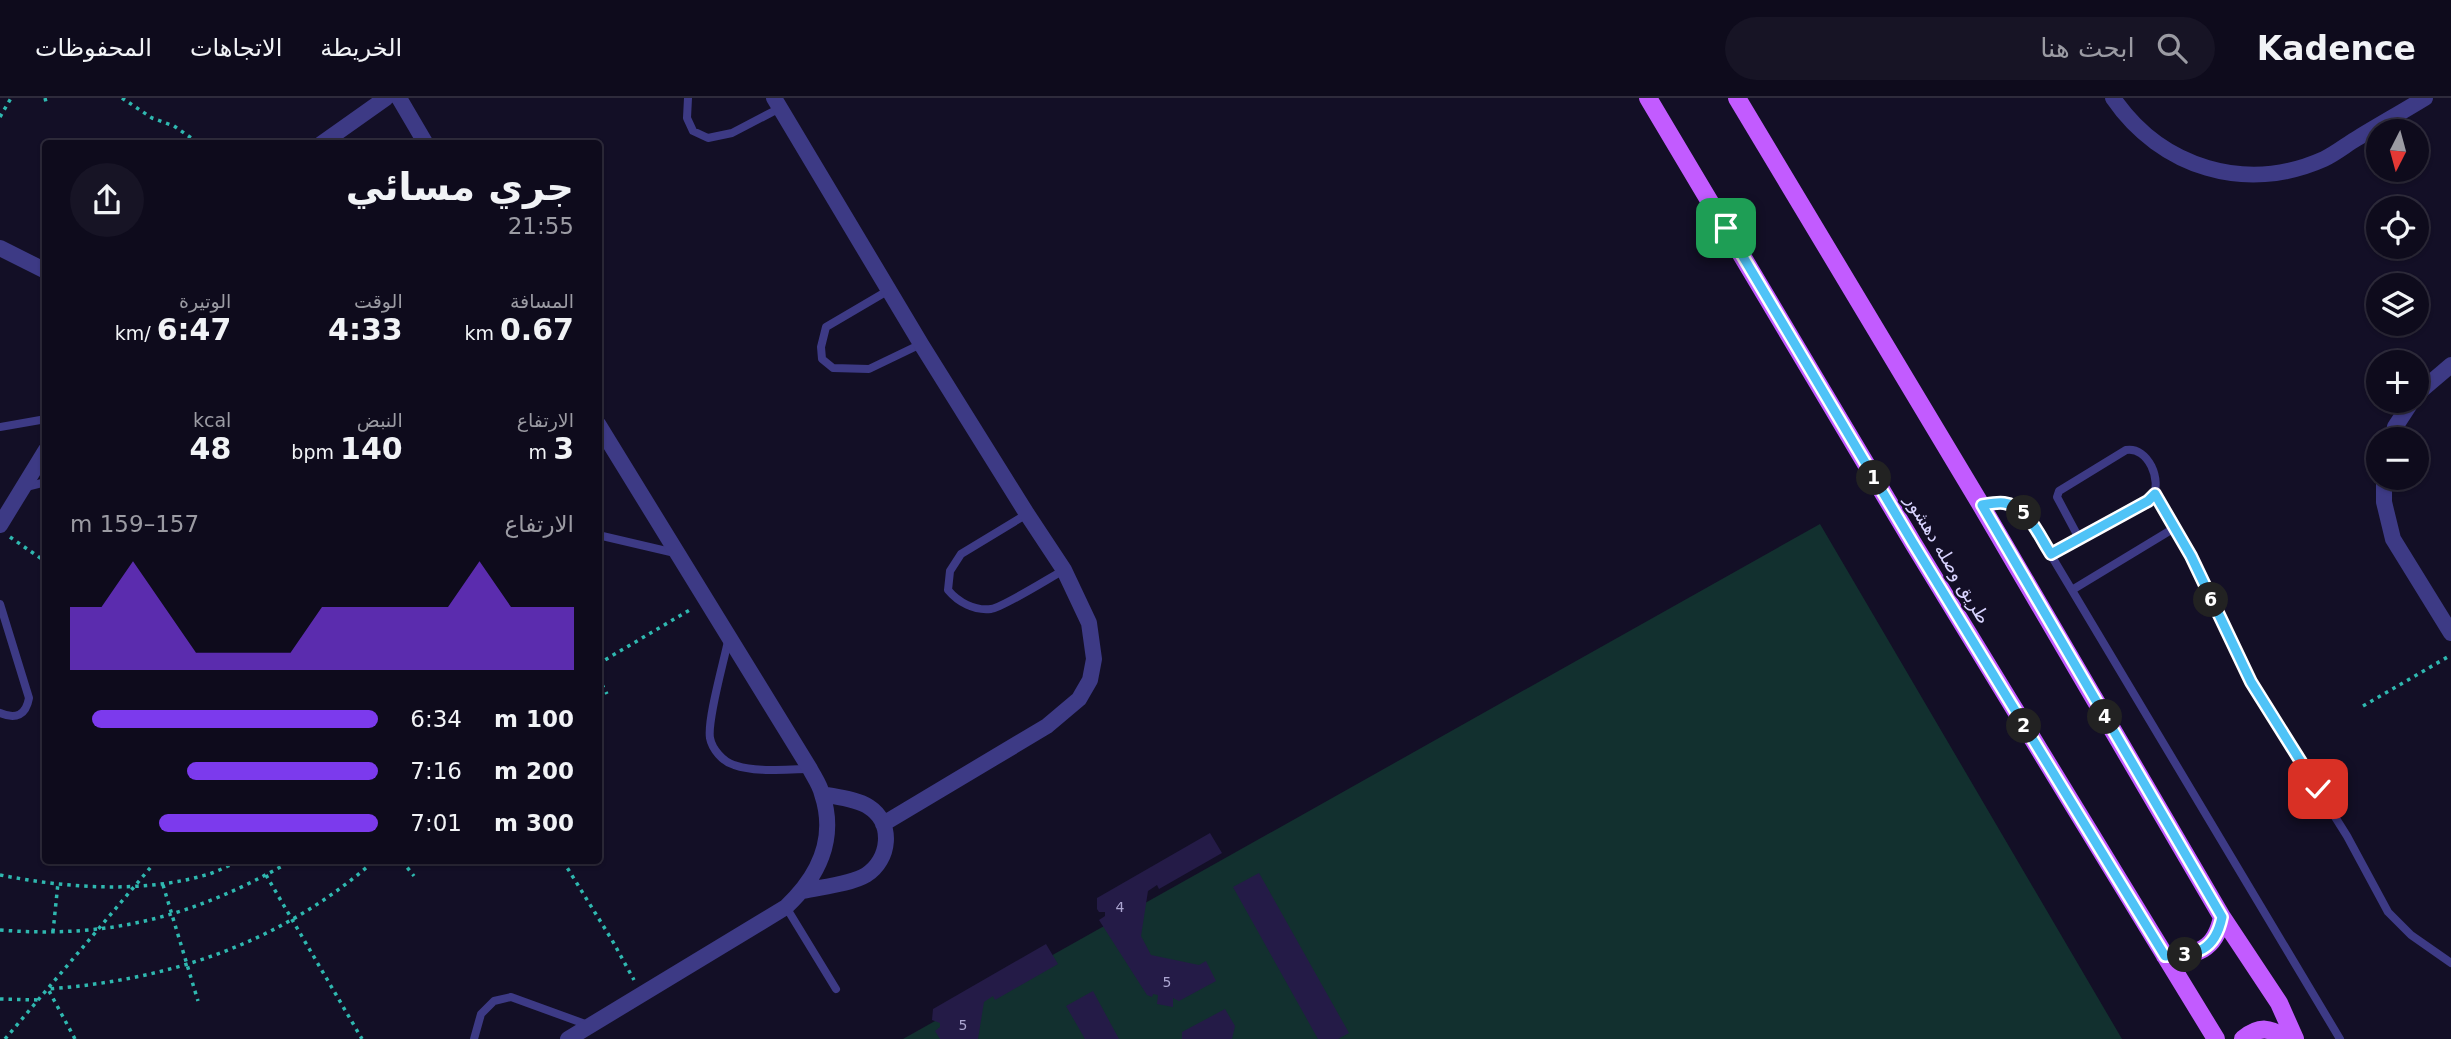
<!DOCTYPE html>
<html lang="ar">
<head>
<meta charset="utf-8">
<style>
	:root { --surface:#0e0b1c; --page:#171425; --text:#f1f3f6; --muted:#9b9ba3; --line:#2e2b3b; --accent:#7c3aed }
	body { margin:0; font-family:"DejaVu Sans",Vazirmatn,sans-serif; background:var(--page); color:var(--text); direction:rtl; height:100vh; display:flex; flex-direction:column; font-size:26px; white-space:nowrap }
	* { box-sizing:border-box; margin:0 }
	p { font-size:23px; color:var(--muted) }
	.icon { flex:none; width:38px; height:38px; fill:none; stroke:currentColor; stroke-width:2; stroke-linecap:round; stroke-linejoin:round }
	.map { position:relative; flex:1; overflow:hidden; direction:ltr }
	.panel { position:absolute; left:42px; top:42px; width:560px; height:724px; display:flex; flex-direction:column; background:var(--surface); border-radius:7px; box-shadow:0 2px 5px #0004,0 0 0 2px var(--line); direction:rtl }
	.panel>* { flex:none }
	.needle { width:46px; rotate:186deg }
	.tools { position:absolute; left:2366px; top:21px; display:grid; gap:14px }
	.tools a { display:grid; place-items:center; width:63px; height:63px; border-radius:50%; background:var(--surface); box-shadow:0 2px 5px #0004,0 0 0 2px var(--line); font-size:35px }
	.pin { position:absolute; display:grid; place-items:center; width:60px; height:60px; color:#fff; margin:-30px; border-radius:14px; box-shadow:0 4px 10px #0006 }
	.km { position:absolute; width:35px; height:35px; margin:-18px; border-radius:50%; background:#222; color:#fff; font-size:19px; line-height:35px; text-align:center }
	.round { display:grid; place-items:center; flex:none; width:74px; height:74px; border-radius:37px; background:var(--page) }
	.head { display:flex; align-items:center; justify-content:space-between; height:119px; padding:0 28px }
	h1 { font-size:38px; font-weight:700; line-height:52px }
	.metrics { display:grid; grid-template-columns:repeat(3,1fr); gap:10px; height:119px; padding:7px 28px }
	.metrics div { display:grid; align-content:center }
	.metrics b { font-size:30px; font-weight:700 }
	.metrics small { font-size:19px; font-weight:400 }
	.metrics p { font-size:19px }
	.chart { height:196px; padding:14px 28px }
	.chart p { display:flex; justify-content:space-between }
	.chart svg { width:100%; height:126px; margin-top:7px; fill:var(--accent); opacity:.7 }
	ul { padding:0 28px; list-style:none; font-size:23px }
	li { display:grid; grid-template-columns:112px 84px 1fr; align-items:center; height:52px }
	li i { height:18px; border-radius:9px; background:var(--accent) }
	header { display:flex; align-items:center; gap:42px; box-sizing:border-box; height:98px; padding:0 35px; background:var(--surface); border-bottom:2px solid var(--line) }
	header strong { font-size:33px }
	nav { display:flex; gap:38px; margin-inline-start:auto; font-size:24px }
	.search { width:490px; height:63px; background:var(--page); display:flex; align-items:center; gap:18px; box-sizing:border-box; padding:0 24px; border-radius:38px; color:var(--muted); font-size:26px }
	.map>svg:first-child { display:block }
	.green { fill:#12302f }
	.building { fill:#241b47 }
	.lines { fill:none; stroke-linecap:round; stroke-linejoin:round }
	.path { stroke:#2fb8b0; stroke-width:3.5; stroke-dasharray:3.5 5; stroke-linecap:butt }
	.lane { stroke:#3d3a85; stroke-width:8 }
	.street { stroke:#3d3a85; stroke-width:16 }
	.primary { stroke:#c25bff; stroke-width:18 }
	.route-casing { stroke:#fff; stroke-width:14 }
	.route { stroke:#4fc3f7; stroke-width:9 }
	.labels { text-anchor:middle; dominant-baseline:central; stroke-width:5; stroke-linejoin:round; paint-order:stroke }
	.number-label { font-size:14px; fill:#aca6d1 }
	.street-label { font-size:18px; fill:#d9d4ff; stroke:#130f26 }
</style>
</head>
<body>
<header>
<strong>Kadence</strong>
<div class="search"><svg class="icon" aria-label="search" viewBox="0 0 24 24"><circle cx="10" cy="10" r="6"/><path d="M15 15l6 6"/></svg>ابحث هنا</div>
<nav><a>الخريطة</a><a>الاتجاهات</a><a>المحفوظات</a></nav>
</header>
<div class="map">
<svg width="2451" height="941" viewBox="0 0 2451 941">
	<rect width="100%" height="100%" fill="#130f26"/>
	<path class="green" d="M1820 426 2122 941H903Z"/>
	<path class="building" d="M1210 735 1222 755 1159 791 1157 787 1148 793 1141 838 1151 857 1199 867 1206 863 1216 883 1179 903 1173 900V909L1157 906 1158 897 1153 896 1152 899 1147 897 1099 822 1105 818V814H1099L1097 811V800Z
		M1259 775 1349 935 1338 941H1318L1233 789Z
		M1046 846 1058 866 995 902 993 898 984 904 978 941H940L935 933 940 929V925L932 922 933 911Z
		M1093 893 1119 941H1085L1066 908Z
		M1225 911 1235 928 1232 941H1182V934Z"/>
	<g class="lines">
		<path class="path" d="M45 0 47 8
			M122 0 152 20 174 28 200 46
			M0 19 11 0
			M10 439 46 464
			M598 566 693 510
			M598 579 607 596
			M2363 608 2451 557
			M402 763 414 778
			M563 763 612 842 634 882
			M0 777C67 790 143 796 209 776 219 773 229 767 239 763
			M266 777 362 941
			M163 787 198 903
			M0 832C111 841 195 818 291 763
			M53 834 58 785
			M0 901 39 902
			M5 941 156 763
			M75 941 48 891C170 882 281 845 374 763"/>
		<path class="lane" d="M688 0 687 20 693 33 708 40 732 35 780 10
			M889 192 826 229 821 249 822 261 833 270 869 271 921 246
			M0 329 46 321
			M26 389 46 384
			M2155 396 2176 429
			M1982 407C2001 405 2012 405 2027 417L2340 941
			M1027 416 961 456 950 473 948 492C958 504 974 513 991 511 1002 510 1051 479 1064 472
			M598 437 675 455
			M2051 456 2152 400C2163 383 2148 348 2126 352L2059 393 2057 399 2080 442
			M2072 492 2176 429 2251 585 2347 738 2388 814 2411 837 2451 865
			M0 506 29 600C26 617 16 622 0 615
			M728 543C724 563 707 622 710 640 712 651 723 664 734 667 757 675 786 671 810 671
			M786 809 836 891
			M474 941 481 916 494 903 511 899 588 927"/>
		<path class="street" d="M399 0 426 46
			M774 0 921 246 1027 416 1064 472 1089 525 1094 561 1090 582 1079 601 1047 628 883 726
			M2113 0C2161 70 2246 96 2324 61 2335 56 2346 47 2356 41 2379 27 2402 14 2425 0
			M321 46 386 0
			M0 150 46 173
			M2417 296 2451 267
			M2392 341 2395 329 2412 303
			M2384 380V404L2393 441 2451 535
			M0 427 46 352
			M803 793C821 789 851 786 866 777 890 762 894 725 869 709 857 701 836 699 822 696
			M568 941 786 809C818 779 837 741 822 696 820 687 814 679 810 671L598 326"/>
		<path class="primary" d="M1648 0 1913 445 2216 941
			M1737 0 1981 407 2222 819 2279 905 2295 941
			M2165 858C2197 857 2215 853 2222 819
			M2243 941C2260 927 2270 930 2288 941"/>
	</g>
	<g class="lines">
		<defs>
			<path id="route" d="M1726 130 1913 445 2165 858C2197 857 2215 853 2222 819L1982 407C1988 406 1997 404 2004 405 2028 408 2039 438 2051 456L2148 403 2155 396 2191 458 2251 584 2318 691"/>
		</defs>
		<use href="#route" class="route-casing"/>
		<use href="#route" class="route"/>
	</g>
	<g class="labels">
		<g class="number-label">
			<text x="1120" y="809">4</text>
			<text x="1167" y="884">5</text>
			<text x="963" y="927">5</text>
		</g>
		<g class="street-label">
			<text transform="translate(1948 461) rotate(59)">طريق وصله دهشور</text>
		</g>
	</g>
</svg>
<div class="tools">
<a><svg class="needle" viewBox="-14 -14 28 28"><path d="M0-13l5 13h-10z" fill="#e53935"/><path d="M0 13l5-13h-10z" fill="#9b9ba3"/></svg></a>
<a><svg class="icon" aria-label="locate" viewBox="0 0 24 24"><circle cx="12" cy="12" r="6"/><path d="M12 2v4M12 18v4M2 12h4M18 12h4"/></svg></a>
<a><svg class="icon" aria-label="layers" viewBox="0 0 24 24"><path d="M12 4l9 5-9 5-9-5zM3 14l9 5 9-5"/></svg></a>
<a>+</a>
<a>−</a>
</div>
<div class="pin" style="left:1726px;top:130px;background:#1e9e55"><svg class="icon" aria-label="arrive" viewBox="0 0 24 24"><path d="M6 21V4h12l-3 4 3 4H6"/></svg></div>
<div class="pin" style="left:2318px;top:691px;background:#d93025"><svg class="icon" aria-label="check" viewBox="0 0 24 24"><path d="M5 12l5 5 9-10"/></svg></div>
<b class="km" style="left:1874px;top:380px">1</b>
<b class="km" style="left:2024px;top:628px">2</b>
<b class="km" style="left:2185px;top:857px">3</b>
<b class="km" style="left:2105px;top:619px">4</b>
<b class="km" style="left:2024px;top:415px">5</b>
<b class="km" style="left:2211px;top:502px">6</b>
<section class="panel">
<div class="head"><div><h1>جري مسائي</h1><p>21:55</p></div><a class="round"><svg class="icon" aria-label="share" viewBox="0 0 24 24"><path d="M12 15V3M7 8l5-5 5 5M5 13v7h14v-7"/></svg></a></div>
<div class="metrics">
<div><p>المسافة</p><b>0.67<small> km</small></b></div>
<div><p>الوقت</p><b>4:33</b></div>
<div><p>الوتيرة</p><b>6:47<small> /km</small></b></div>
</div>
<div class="metrics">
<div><p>الارتفاع</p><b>3<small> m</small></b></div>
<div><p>النبض</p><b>140<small> bpm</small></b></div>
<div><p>kcal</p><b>48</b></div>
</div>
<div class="chart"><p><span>الارتفاع</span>157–159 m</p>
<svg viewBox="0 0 160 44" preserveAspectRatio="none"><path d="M0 44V22L10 22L20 6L30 22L40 38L50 38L60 38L70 38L80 22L90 22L100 22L110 22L120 22L130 6L140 22L150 22L160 22V44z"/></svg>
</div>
<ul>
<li><b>100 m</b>6:34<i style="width:93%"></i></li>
<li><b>200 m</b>7:16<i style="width:62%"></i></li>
<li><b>300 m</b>7:01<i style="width:71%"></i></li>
</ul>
</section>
</div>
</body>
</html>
